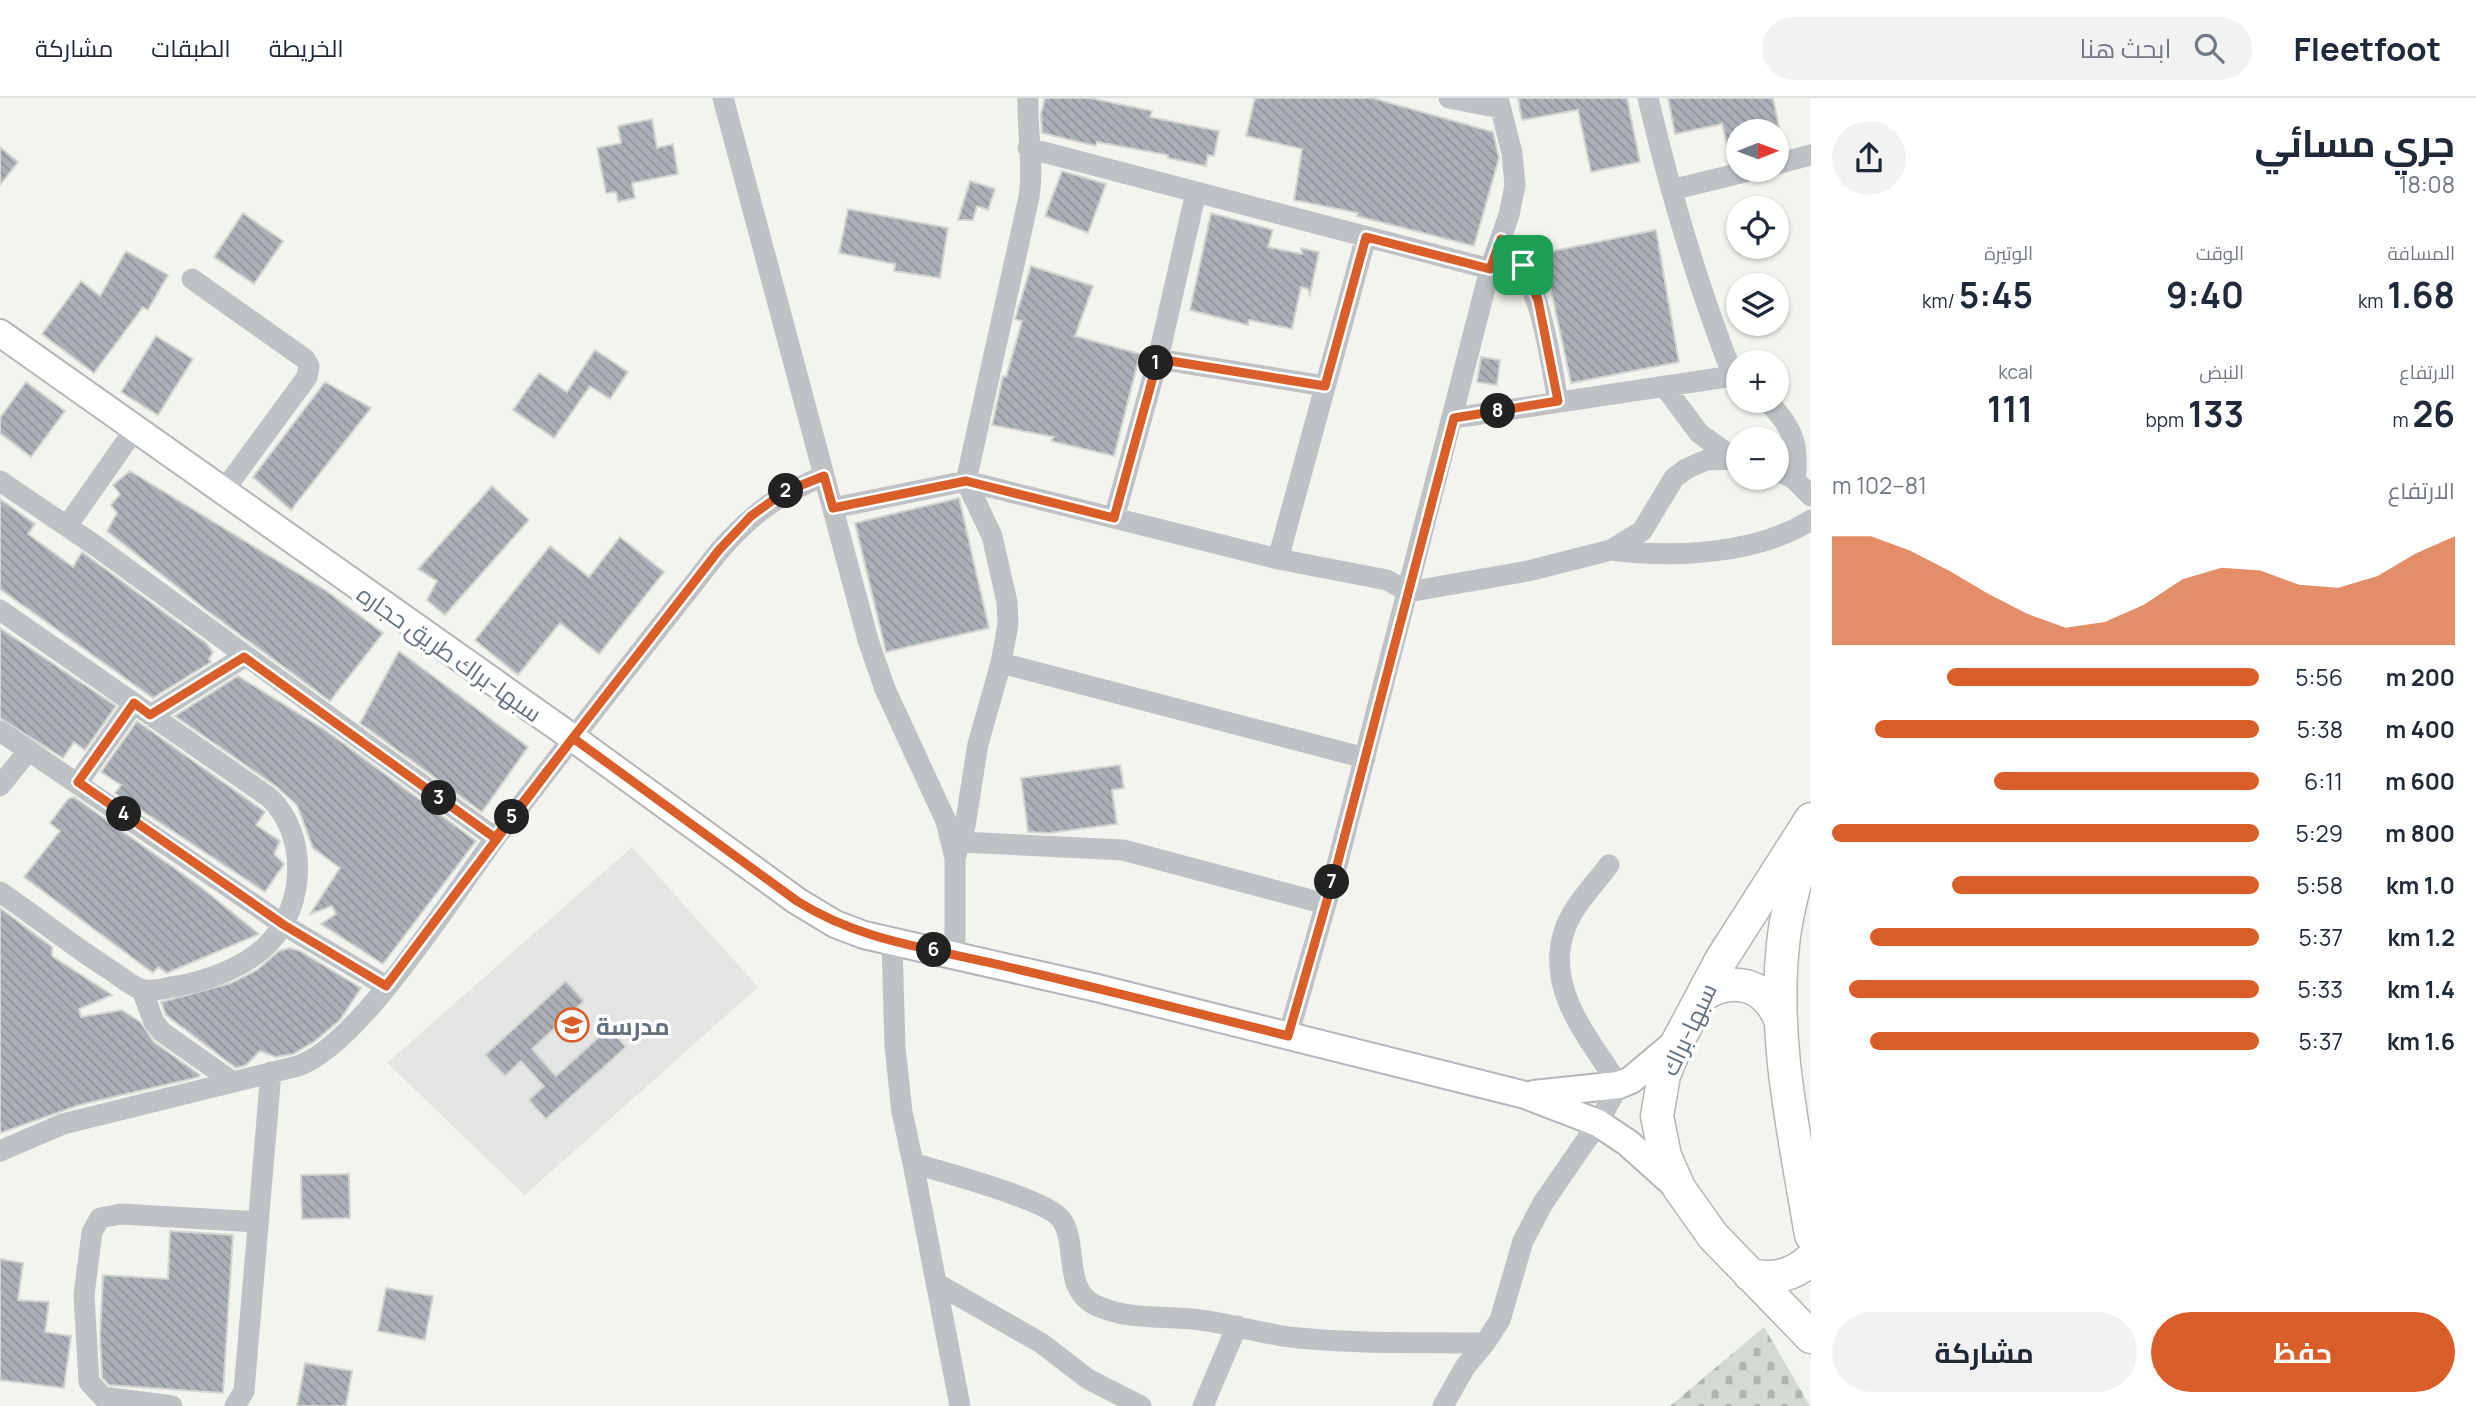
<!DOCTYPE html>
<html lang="ar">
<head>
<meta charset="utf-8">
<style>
	:root { --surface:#fff; --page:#f2f2f3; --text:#1f2937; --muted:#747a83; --line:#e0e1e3; --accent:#d95e2a }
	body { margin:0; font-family:Manrope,Cairo,sans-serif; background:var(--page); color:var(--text); direction:rtl; height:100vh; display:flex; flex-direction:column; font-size:26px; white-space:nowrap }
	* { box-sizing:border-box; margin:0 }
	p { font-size:23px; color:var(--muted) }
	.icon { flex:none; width:38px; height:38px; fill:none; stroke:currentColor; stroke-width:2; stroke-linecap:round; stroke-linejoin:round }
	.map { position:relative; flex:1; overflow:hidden; direction:ltr }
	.sheet { display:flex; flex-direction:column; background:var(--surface); width:665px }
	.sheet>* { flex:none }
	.needle { width:46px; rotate:89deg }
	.fabs { position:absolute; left:1726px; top:21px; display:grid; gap:14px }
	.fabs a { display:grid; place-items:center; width:63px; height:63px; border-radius:50%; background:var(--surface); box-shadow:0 2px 5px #0004; font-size:35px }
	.pin { position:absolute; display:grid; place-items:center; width:60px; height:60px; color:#fff; margin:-30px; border-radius:14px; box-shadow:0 4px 10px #0006 }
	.km { position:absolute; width:35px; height:35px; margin:-18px; border-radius:50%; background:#222; color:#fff; font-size:19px; line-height:35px; text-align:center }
	.round { display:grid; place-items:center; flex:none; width:74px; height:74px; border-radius:37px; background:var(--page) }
	.overview { display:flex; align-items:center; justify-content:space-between; height:119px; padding:0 21px }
	h1 { font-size:38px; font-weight:700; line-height:52px }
	.figures { display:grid; grid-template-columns:repeat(3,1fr); gap:10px; height:119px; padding:7px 21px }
	.figures div { display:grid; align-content:center }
	.figures b { font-size:35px; font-weight:700 }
	.figures small { font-size:19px; font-weight:400 }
	.figures p { font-size:19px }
	.chart { height:196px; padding:14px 21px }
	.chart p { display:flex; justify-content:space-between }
	.chart svg { width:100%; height:126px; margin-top:7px; fill:var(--accent); opacity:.7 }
	.button { display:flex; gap:14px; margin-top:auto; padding:14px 21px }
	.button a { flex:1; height:80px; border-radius:42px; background:var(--accent); color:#fff; font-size:28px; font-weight:700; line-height:80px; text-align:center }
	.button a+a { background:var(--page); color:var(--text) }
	ul { padding:0 21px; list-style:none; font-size:23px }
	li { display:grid; grid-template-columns:112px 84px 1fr; align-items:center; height:52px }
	li i { height:18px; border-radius:9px; background:var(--accent) }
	header { display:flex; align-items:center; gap:42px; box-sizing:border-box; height:98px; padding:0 35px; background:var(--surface); border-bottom:2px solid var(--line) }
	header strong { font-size:33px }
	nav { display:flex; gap:38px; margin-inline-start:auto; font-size:24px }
	.search { width:490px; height:63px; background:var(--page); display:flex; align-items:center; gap:18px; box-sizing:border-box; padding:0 24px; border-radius:38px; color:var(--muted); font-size:26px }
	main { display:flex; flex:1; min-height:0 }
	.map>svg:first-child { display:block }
	.built { fill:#e4e5e3 }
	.cemetery { fill:url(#cemetery-stones) }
	.building { fill:url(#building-back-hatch); stroke:#d4d5d2; stroke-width:2 }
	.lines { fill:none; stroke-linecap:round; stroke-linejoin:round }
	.major-casing { stroke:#b2b5b9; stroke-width:30 }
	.highway-casing { stroke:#b3b6b9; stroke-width:35 }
	.minor { stroke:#bec2c5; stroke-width:21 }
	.major { stroke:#fff; stroke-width:26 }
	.highway { stroke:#fff; stroke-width:32 }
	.route-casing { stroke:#fff; stroke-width:14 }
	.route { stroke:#d95e2a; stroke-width:9 }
	.labels { text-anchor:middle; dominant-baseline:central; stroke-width:7; stroke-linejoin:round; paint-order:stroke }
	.street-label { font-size:24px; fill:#64717f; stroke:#fff }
	.poi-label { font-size:24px; font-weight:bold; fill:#64717f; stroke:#fff; text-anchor:start }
</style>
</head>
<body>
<header>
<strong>Fleetfoot</strong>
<div class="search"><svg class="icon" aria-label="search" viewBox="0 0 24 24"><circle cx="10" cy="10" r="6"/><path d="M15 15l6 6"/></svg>ابحث هنا</div>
<nav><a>الخريطة</a><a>الطبقات</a><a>مشاركة</a></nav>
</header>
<main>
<section class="sheet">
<div class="overview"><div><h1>جري مسائي</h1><p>18:08</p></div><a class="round"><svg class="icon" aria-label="share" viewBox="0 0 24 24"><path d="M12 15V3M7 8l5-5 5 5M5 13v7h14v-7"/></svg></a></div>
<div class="figures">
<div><p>المسافة</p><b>1.68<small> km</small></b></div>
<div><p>الوقت</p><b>9:40</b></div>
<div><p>الوتيرة</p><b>5:45<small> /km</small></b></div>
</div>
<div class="figures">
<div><p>الارتفاع</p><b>26<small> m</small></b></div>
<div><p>النبض</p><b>133<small> bpm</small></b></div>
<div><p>kcal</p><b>111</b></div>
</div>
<div class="chart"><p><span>الارتفاع</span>81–102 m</p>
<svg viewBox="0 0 160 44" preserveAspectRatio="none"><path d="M0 44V6L10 6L20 11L30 18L40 26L50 33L60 38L70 36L80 30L90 21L100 17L110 18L120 23L130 24L140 20L150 12L160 6V44z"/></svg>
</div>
<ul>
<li><b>200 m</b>5:56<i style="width:73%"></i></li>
<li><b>400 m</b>5:38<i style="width:90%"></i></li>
<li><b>600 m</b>6:11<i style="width:62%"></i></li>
<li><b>800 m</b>5:29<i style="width:100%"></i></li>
<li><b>1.0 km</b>5:58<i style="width:72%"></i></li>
<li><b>1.2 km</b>5:37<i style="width:91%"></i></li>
<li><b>1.4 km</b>5:33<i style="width:96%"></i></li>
<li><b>1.6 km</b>5:37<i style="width:91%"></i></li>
</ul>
<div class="button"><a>حفظ</a><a>مشاركة</a></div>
</section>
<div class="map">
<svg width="1811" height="1308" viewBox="0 0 1811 1308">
	<defs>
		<pattern id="cemetery-stones" width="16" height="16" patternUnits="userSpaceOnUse" patternTransform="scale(1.75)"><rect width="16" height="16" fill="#d4dad1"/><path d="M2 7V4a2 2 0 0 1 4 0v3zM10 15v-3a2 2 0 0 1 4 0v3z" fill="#b0b5af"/></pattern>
		<pattern id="building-back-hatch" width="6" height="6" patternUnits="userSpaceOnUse" patternTransform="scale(1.75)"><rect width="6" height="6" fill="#aab0b5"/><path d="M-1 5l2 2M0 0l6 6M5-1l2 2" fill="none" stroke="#8e9498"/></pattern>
	</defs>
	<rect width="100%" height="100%" fill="#f3f4ef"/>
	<path class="built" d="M632 749 758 889 525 1097 387 965Z"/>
	<path class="cemetery" d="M1764 1229 1810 1308H1670Z"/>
	<path class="building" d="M1045 0H1090L1152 13 1150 19 1219 33 1214 58 1208 57 1206 68 1168 60V57L1097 44 1096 48 1042 35 1041 16Z
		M1255 0H1372L1493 34 1499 60 1474 148 1357 118 1358 115 1294 102 1302 51 1246 38Z
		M1518 0H1627L1640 64 1591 74 1578 12 1522 22Z
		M1668 0H1773L1780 33H1738V62L1731 64 1722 26 1675 36Z
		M652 21 657 50 673 46 678 76 632 85 635 100 618 104 616 94 606 95 597 50 621 45 618 28Z
		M0 49 18 64 0 87Z
		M1062 73 1106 86 1088 135 1045 118Z
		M970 83 995 91 988 112 977 108 973 122H958Z
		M848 111 948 130 940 180 894 173 895 166 839 155Z
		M243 115 283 143 254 186 214 159Z
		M1211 115 1273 132 1268 149 1302 156 1301 150 1319 154 1310 197 1308 191 1301 189 1292 231 1249 222 1248 227 1190 212Z
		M1656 132 1679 264 1571 285 1543 155Z
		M126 153 168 177 148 212 143 209 94 275 42 236 81 183 100 198Z
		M1031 168 1093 188 1075 238 1140 256 1114 358 1051 343 1054 339 992 327 1003 278 1006 279 1022 223 1015 221Z
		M156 238 193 261 158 317 121 294Z
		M595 252 628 274 610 301 590 288 554 340 513 312 539 275 567 294Z
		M1481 259 1500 262 1497 287 1477 284Z
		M26 284 65 313 31 359 0 335V320Z
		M325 284 371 310 291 412 253 379Z
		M130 373 325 492 383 535 330 603 205 511 107 433 117 415 111 407 120 396 113 387Z
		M492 388 529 422 445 517 427 502 437 483 418 471Z
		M959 400 989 530 886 554 855 425Z
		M0 401 35 426 28 436 73 469 82 454 206 545 213 554 209 561 211 564 153 600 0 491Z
		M620 439 664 474 599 556 560 525 518 577 475 542 550 448 589 479Z
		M0 530 116 608 85 652 74 644 63 660 0 620Z
		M399 553 528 649 482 714 360 625Z
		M238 578 325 632 476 743 383 866 321 826 336 816 332 808 310 816 340 770 313 750 297 707 277 689 175 618Z
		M137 623 265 714 256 727 280 743 274 756 284 766 265 794 115 695 121 687 101 674Z
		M1120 667 1124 690 1112 692 1117 726 1049 735 1028 734 1021 680Z
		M74 699 198 787 259 836 167 875 158 869 153 875 24 779 60 733 50 725 68 701Z
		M0 810 52 849V858L112 897 79 911 81 919 122 912 140 924 154 944 200 977 199 979 79 1007 0 1035Z
		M290 850 300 853 361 890 340 922 315 943 293 956 276 959 260 953 246 967 236 970 166 917 161 904 231 885 257 872 279 853Z
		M566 883 584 903 532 951 556 978 609 930 626 949 546 1021 529 1002 544 988 521 963 505 978 485 957Z
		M349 1076 350 1120 302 1121 301 1077Z
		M170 1133 233 1137 223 1295 109 1287 102 1279 100 1239 103 1177 168 1181Z
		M0 1161 23 1165 18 1202 49 1204 45 1234 71 1238 64 1290 0 1282Z
		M386 1190 433 1198 425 1242 378 1233Z
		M305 1265 352 1273 346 1308H297Z"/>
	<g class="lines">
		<defs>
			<path id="major" d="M0 235 573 640 797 803 835 826 864 837 1097 890 1525 997 1598 1025 1628 1045 1678 1090
				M1534 996 1619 987 1631 982 1676 944"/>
			<path id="highway" d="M1811 721 1721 862 1678 943 1664 977 1657 1018 1665 1058 1679 1090 1713 1138 1811 1239
				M1806 744C1798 775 1788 806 1784 838 1771 938 1795 1039 1811 1137
				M1704 896C1737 877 1768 888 1781 924
				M1750 1177C1773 1182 1793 1178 1811 1161"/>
		</defs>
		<use href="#major" class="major-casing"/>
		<use href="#highway" class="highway-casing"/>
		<path class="minor" d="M723 0 868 542 885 591 946 723 955 760V856
			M1449 0 1500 10
			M1648 0C1670 94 1698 188 1733 278L1738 281
			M1028 50 1490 171
			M1776 66 1811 57
			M1671 92 1753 72
			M1501 141C1542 186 1547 245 1558 303
			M192 181 305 261 309 268 307 279 222 395
			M1158 261 1325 288
			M1664 288 1699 335 1735 361
			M1766 303C1792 326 1800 348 1795 382
			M1454 320 1733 278
			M1776 371 1795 382 1811 398
			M0 383 96 448 495 740
			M833 410 966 383 1278 461 1387 482 1408 494 1528 473 1611 452 1642 433 1674 380 1686 371 1706 362 1738 361
			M1114 420 1158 261 1196 94
			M67 428 135 331
			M1611 452C1673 460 1756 457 1811 422
			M1278 461 1366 139
			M0 512 270 700C308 737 306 807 269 845 246 869 209 882 178 888 167 889 151 895 141 891 130 888 119 877 109 871 71 847 37 819 0 794
			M1001 565 1365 660
			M151 617 244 559
			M0 633 284 827 386 888
			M78 684 134 605
			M0 688 28 653
			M962 744 1123 752 1326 806
			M955 760 965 728 978 646 1001 565 1008 526 1007 504 992 438 966 383 1029 99C1034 67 1027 33 1028 0
			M892 844 895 949 902 1014 913 1065C941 1074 1047 1101 1061 1121 1079 1146 1062 1191 1095 1207 1129 1223 1164 1217 1200 1222 1233 1226 1266 1237 1299 1240 1360 1246 1424 1244 1485 1245
			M142 892 154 924 162 934 233 984
			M1288 938 1336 771 1490 171 1509 117 1515 87 1512 55 1498 0
			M0 1053 63 1026 298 968C361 946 454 795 497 738 571 642 645 547 720 452 753 415 777 397 824 378
			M913 1065 960 1308
			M936 1185 1041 1245 1088 1281 1141 1308
			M172 1308 103 1299 89 1284 84 1197 92 1134 100 1120 121 1116 258 1124
			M235 1308 244 1293 271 974
			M1203 1308 1237 1228
			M1443 1308 1465 1269 1485 1245 1500 1222 1523 1143 1543 1105 1598 1025 1619 987C1590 942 1545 892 1564 834 1571 810 1594 787 1609 767"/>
		<use href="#major" class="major"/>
		<use href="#highway" class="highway"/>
	</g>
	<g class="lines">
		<defs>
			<path id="route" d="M1523 167 1501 141 1490 171 1366 139 1325 288 1158 261 1114 420 966 383 833 410 824 378 784 394 751 418 719 452 495 740 244 559 150 617 134 605 78 684 284 827 386 888 573 640 797 803C862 844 931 850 1004 868 1099 890 1193 914 1288 938L1336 771 1454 320 1558 303 1538 202 1523 167"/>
		</defs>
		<use href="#route" class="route-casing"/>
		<use href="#route" class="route"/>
	</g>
	<defs>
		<symbol id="school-ring" viewBox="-11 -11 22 22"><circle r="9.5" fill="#fff" stroke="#d95e2a" stroke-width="1.5"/><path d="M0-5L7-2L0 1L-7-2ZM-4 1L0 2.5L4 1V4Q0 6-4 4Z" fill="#d95e2a"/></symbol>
	</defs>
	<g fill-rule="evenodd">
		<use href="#school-ring" x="553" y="908" width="38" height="38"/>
	</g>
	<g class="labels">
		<g class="street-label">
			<text transform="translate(450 555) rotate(35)">سبها-براك طريق حجاره</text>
			<text transform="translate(1688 931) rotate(-65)">سبها-براك</text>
		</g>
		<g class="poi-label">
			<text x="596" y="927">مدرسة</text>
		</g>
	</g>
</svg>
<div class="fabs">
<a><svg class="needle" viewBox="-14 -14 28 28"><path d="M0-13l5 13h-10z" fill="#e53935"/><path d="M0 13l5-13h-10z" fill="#747a83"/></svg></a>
<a><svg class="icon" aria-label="locate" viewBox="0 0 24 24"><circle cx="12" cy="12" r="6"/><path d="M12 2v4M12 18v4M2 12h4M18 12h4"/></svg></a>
<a><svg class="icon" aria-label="layers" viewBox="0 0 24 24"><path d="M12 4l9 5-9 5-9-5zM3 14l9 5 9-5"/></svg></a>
<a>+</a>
<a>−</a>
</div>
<div class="pin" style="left:1523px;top:167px;background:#1e9e55"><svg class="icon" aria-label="arrive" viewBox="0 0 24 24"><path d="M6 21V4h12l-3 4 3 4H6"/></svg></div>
<b class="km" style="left:1156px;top:265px">1</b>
<b class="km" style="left:786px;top:393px">2</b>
<b class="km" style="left:439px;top:700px">3</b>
<b class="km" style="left:124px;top:716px">4</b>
<b class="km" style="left:512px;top:719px">5</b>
<b class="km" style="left:934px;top:852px">6</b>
<b class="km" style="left:1332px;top:784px">7</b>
<b class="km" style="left:1498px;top:313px">8</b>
</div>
</main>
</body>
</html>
